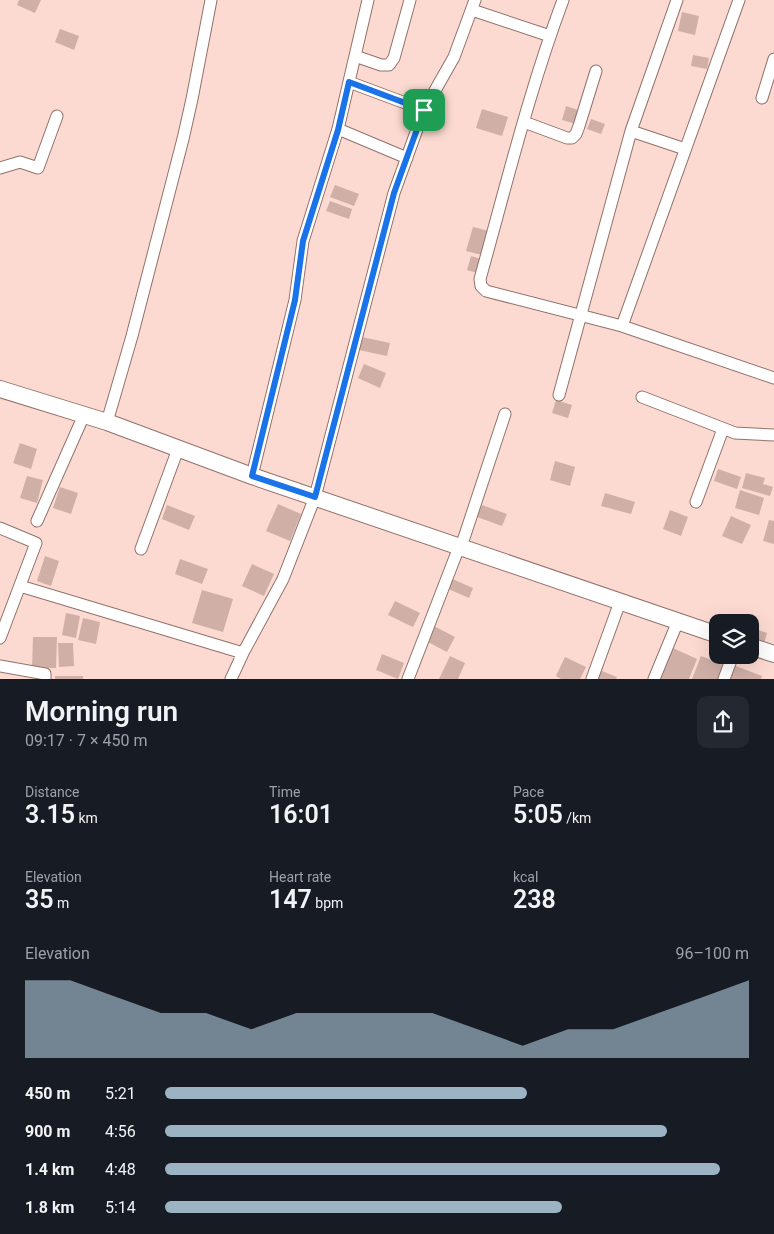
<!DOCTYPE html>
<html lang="en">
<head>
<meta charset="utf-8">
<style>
	:root { --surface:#171b24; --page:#242831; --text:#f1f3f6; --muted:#9ea1a6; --accent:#9bb3c2 }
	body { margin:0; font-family:Roboto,sans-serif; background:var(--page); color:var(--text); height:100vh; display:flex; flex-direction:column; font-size:19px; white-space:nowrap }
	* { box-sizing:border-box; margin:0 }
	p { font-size:16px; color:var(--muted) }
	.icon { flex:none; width:28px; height:28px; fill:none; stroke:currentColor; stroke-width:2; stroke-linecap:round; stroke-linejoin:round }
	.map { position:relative; height:679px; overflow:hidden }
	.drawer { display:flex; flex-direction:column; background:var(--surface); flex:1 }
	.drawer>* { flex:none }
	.tools { position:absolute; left:709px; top:614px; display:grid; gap:10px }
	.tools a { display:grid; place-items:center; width:50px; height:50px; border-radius:10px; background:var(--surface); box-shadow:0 5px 20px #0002; font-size:25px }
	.pin { position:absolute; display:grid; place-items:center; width:42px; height:42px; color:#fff; margin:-21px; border-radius:10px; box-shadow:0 2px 8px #0006 }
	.round { display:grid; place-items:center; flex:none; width:52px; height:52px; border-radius:10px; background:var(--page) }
	.summary { display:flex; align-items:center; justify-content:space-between; height:85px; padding:0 25px }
	h1 { font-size:28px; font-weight:600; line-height:38px }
	.metrics { display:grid; grid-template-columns:repeat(3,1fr); gap:8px; height:85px; padding:5px 25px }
	.metrics div { display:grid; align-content:center }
	.metrics b { font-size:25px; font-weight:600 }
	.metrics small { font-size:14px; font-weight:400 }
	.metrics p { font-size:14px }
	.chart { height:140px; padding:10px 25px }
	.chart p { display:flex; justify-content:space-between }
	.chart svg { width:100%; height:90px; margin-top:5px; fill:var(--accent); opacity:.7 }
	ul { padding:0 25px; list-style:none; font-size:16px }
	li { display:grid; grid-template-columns:80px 60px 1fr; align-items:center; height:38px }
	li i { height:12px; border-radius:6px; background:var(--accent) }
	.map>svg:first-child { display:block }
	.building { fill:#d0afa7 }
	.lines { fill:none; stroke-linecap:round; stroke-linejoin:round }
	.minor-casing { stroke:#91726a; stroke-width:13 }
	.secondary-casing { stroke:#91726a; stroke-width:18 }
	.minor { stroke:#fff; stroke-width:11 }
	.secondary { stroke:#fff; stroke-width:16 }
	.route-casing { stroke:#fff; stroke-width:10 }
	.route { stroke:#1a73e8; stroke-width:6 }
</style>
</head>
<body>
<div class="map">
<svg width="774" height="679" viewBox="0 0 774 679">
	<rect width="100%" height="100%" fill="#fcdad1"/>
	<path class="building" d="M19 0H41L35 13 17 5Z
		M682 12 699 16 695 35 678 31Z
		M60 29 79 36 74 50 55 42Z
		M693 55 709 58 707 69 691 66Z
		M566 106 581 111 576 124 562 120Z
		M482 109 508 117 502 136 476 128Z
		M591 119 605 124 601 134 587 129Z
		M335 185 359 194 354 206 330 197Z
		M330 201 352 209 349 219 326 211Z
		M473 227 489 231 482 255 466 251Z
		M471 256 481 259 477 273 467 270Z
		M362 337 390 343 387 356 359 350Z
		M364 364 386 373 380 388 358 378Z
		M556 400 572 405 568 418 552 413Z
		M20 443 37 449 31 469 13 463Z
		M555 461 575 467 570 486 550 480Z
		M718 469 741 477 737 489 714 481Z
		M746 473 765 478 763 484 773 487 770 496 742 488Z
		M27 476 43 480 37 503 20 498Z
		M60 487 78 493 71 514 53 508Z
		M740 490 764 498 759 515 735 508Z
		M605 493 635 502 631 514 601 506Z
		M278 504 301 514 290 541 266 531Z
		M167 505 195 516 189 530 162 519Z
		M482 505 507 514 502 526 477 517Z
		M670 510 688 517 681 536 663 529Z
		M731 516 751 525 742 544 722 536Z
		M769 520 774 521V544L763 541Z
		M45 556 59 561 51 586 37 581Z
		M180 559 208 569 202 584 175 574Z
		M252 564 274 574 264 596 242 586Z
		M450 578 473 588 469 598 446 588Z
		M202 590 233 599 223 632 192 623Z
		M395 601 420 613 413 627 388 615Z
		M66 613 80 616 76 638 62 635Z
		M83 618 100 622 96 644 78 640Z
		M434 626 455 637 447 652 426 641Z
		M752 628 767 633 763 647 750 642Z
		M33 637H57L56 668H32Z
		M58 643H73L74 666 59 667Z
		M673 648 697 659 689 679H659Z
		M382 654 404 663 398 679 376 670Z
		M450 656 465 663 458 679H439Z
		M701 656 725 665 719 679H692Z
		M565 657 586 667 580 679H561L556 676Z
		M733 665 762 676 761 679H728Z
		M597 669 617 677 616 679H593Z
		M55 676H83V679H55Z"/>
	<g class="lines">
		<defs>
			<path id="minor" d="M563 0C529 91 506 186 480 279L481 286 486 291 622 326 774 378
				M472 10 550 36
				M355 56 381 65H389L394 58 410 0
				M349 82 424 110
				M762 98 774 59
				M524 122 567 138H572L576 134 579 126 596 71
				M338 129 407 158
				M631 131 685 149
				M0 168 20 162 38 168 57 116
				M622 326 739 0
				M559 395 631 131 677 0
				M642 397 735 433 774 435
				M107 422 132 336 183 139 192 99 211 0
				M252 476 295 300 303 241 338 129 368 0
				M696 502 723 429
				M37 521 84 415
				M0 528 36 543 0 638
				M461 547 505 414
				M141 549 178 449
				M20 586 243 653
				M0 666 45 674V679
				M231 679 243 653 283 579 315 497 394 193 424 110 454 57 475 0
				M408 679 459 547
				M592 679 620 602
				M654 679 678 621
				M724 679 733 655"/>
			<path id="secondary" d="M0 389 107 422 252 476 718 635
				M750 646 774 654"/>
		</defs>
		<use href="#minor" class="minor-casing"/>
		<use href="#secondary" class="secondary-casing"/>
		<use href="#minor" class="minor"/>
		<use href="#secondary" class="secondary"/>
	</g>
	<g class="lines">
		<defs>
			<path id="route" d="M349 82 424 110 394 193 315 497 252 476 295 300 303 241 338 130Z"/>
		</defs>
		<use href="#route" class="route-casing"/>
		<use href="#route" class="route"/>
	</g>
</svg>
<div class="tools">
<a><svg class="icon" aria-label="layers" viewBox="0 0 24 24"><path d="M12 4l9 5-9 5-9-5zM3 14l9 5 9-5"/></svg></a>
</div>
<div class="pin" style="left:424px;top:110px;background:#1e9e55"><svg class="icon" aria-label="arrive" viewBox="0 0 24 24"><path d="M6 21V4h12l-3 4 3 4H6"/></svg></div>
</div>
<section class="drawer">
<div class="summary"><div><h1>Morning run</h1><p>09:17 · 7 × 450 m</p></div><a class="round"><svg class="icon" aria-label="share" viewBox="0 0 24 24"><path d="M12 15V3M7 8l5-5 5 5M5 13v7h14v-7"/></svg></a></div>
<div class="metrics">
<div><p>Distance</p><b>3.15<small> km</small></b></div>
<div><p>Time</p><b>16:01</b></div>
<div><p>Pace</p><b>5:05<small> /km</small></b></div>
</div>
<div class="metrics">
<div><p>Elevation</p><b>35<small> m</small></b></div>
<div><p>Heart rate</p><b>147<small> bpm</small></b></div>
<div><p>kcal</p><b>238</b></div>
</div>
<div class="chart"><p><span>Elevation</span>96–100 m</p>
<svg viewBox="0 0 160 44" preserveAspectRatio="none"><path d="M0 44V6L10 6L20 14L30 22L40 22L50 30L60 22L70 22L80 22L90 22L100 30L110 38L120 30L130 30L140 22L150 14L160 6V44z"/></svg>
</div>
<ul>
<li><b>450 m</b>5:21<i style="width:62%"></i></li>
<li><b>900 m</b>4:56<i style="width:86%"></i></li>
<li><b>1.4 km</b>4:48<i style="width:95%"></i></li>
<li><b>1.8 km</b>5:14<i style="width:68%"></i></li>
</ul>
</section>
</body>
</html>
